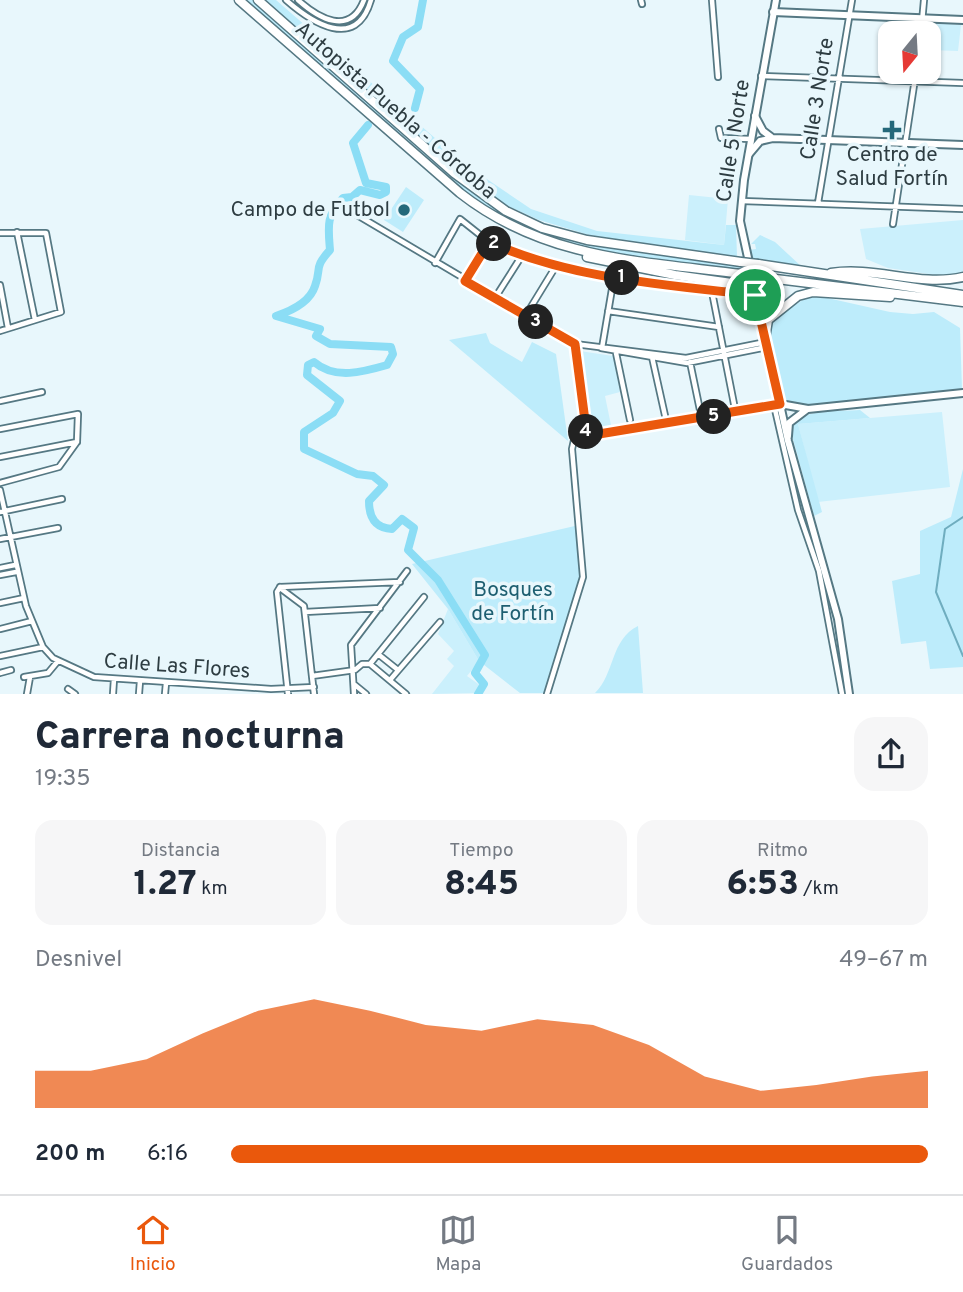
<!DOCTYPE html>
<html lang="es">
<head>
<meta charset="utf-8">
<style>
	:root { --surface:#fff; --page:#f6f6f7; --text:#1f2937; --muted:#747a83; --line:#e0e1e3; --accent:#ea580c }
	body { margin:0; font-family:Overpass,sans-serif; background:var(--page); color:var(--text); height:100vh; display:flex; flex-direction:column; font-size:26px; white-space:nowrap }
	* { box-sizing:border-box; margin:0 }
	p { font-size:23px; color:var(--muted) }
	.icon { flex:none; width:38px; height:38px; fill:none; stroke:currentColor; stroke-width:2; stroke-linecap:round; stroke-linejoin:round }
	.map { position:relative; height:694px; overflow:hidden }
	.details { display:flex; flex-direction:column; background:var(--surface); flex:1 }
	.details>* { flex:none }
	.needle { width:46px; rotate:198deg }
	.tools { position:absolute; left:878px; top:21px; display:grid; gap:14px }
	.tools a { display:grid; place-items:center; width:63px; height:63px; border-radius:14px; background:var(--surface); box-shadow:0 2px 5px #0004; font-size:35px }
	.pin { position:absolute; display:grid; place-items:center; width:60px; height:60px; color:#fff; margin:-30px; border:4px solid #fff; border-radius:50%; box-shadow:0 2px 7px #0007 }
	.km { position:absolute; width:35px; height:35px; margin:-18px; border-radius:50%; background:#222; color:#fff; font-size:19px; line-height:35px; text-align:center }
	.round { display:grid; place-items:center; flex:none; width:74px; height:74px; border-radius:21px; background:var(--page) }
	.summary { display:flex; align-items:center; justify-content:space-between; height:119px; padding:0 35px }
	h1 { font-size:38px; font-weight:800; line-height:52px }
	.metrics { display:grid; grid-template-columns:repeat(3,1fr); gap:10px; height:119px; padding:7px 35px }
	.metrics div { display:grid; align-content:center; border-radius:18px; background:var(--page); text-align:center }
	.metrics b { font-size:35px; font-weight:800 }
	.metrics small { font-size:19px; font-weight:400 }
	.metrics p { font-size:19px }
	.chart { height:196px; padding:14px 35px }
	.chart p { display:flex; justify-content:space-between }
	.chart svg { width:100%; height:126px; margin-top:7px; fill:var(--accent); opacity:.7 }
	ul { padding:0 35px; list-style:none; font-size:23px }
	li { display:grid; grid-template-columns:112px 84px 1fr; align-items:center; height:52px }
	li i { height:18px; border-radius:9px; background:var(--accent) }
	.tabs { display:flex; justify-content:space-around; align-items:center; height:98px; border-top:2px solid var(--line); background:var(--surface); font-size:19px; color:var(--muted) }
	.tabs a { display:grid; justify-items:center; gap:4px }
	.tabs .selected { color:var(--accent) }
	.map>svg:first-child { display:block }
	.built { fill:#cbf0fc }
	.green { fill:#bdecfb }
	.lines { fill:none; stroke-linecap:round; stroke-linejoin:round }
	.stream { stroke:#6fadbf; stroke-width:2 }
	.river { stroke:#8bddf5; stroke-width:8 }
	.street-casing { stroke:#557883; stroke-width:8 }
	.secondary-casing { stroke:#557883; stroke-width:10 }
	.primary-casing { stroke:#557883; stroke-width:10 }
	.highway-casing { stroke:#557883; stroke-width:11 }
	.street { stroke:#fff; stroke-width:4.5 }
	.secondary { stroke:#fff; stroke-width:6 }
	.primary { stroke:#fff; stroke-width:6 }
	.highway { stroke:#fff; stroke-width:8 }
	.highway-bridge-casing { stroke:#557883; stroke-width:11; stroke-linecap:butt }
	.highway-bridge { stroke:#fff; stroke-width:8 }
	.route-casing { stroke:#fff; stroke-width:14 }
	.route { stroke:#ea580c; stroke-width:9 }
	.poi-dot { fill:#24687a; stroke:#e8f7fc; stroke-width:2.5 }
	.labels { text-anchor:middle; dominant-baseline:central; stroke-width:7; stroke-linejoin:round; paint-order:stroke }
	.street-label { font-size:21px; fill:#2e3d42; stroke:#e8f7fc }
	.poi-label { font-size:21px; fill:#2e3d42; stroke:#e8f7fc }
	.park-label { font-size:21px; fill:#1e5f71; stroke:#e8f7fc }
</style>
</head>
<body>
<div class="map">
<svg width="963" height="694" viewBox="0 0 963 694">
	<rect width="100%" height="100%" fill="#e8f7fc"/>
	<path class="built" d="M927 22 961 25 958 51 929 50Z
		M689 195 728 199 724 245 685 240Z
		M963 220V272L949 277 888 268 866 259 860 229Z
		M580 351 613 356 620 392 605 396 612 430 590 433Z
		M942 412 950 487 818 502 798 424Z
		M448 609 479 661 467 676 481 686 475 693 432 694 454 666 447 659 454 651 438 634Z"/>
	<path class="green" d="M244 0H254L469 189C549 251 650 253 746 266L748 272 575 247 502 218 464 193Z
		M265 0H276L466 165 531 209 597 231 724 245 726 225H736L737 257 589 235 539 220 506 205 456 168Z
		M406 187 424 200 403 232 384 220Z
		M760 235 775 242 802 267 751 260 749 250 756 249 755 244H751Z
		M807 297H823L890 312 913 314 934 312 960 328 962 390 804 407 784 403 780 397 768 333 770 322Z
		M486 333 490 343 522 362 532 342 556 354 568 441 449 340Z
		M860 410 870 418 798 424 822 512 814 516 791 432C796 406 839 412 860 410Z
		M963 469V667L930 669 926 641 901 644 892 581 920 574V531L951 517Z
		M579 525 583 577 547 693H520L479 661 448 609 412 564Z
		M638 626 643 693H595C615 674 610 640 638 626Z"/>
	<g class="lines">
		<path class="stream" d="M963 517 945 529 936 592 963 656"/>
		<path class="river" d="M415 108 420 89 393 61 403 37 418 27 423 0
			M368 125 353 143 366 183 386 187V192L380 195 360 190 352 197 343 198C326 216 328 226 330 250 313 269 322 267 315 286 310 302 291 311 276 316L320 329 316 336 330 344 391 347 393 354 387 365C363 372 335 380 314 362L308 365 307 375 340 401 333 413 304 432V449L357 474 373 476 384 485 369 501C369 517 375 528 392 529L402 519 414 528 408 550 438 580 485 655 475 673 484 684 478 694"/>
		<defs>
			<path id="street" d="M286 0C311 22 356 52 371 0
				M298 0C318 18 350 37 364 0
				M641 0 642 4
				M712 0 718 77
				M921 33 924 0
				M761 76 963 83
				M719 129 721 138 751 139
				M742 201 963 209
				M818 203 852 0
				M347 209 575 344 686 358 766 342
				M893 224 916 72
				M17 232 35 320
				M0 233H46L61 312 0 331
				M435 263 460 219 489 242 521 257 556 266 712 291 755 295
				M465 281 489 242
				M0 285 8 328
				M712 292 734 404
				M495 298 521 257
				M608 311 719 327
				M526 315 556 266
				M575 344 587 436
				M601 348 687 363 767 347
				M602 348 614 277
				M616 353 630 420
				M652 357 666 420
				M690 362 702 420
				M0 401 42 392
				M774 405 798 510 819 571 842 694
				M0 429 78 414 77 442 59 467 0 483
				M0 457 77 442
				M0 490 26 606 43 647 53 658 94 677 271 689 314 687
				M0 512 62 499
				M0 539 58 528
				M0 568 15 565
				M0 575 16 572
				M280 587 400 582
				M280 587 277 592 288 694
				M280 588 304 606 314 694
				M0 603 24 598
				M305 612 380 608
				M0 629 32 621
				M378 654 398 670
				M0 656 43 647
				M370 664 424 597
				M0 673 11 670
				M312 676 355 670 362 664H370L406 694
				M24 677 48 673 58 661
				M390 680 440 622
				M355 685 366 694
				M68 689 75 694
				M27 694 30 677
				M113 694 114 679
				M139 694 140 681
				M165 694 166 683
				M354 694 351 645 407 571
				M547 694 583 577 572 449 574 440 780 404"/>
			<path id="secondary" d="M773 12 963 20
				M755 116 763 131 771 137
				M749 154 760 141 773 138 963 145
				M780 404 808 409 963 393
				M788 436 789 423 806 410"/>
			<path id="primary" d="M776 0 744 180 740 221 788 441 838 619 849 694"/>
			<path id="highway" d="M239 0 460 193C544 259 640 261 742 274
				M258 0 454 173 506 211 542 228 587 240 741 262
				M587 257 675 275 753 286
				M758 264 963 295
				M831 273C875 266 919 287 963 277
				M760 277 963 302
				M756 302 767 307H779
				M765 339 768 320 798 296 813 292 890 297"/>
		</defs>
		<use href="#street" class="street-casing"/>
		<use href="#secondary" class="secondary-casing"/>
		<use href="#primary" class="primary-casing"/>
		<use href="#highway" class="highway-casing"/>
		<use href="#street" class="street"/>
		<use href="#secondary" class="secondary"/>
		<use href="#primary" class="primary"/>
		<use href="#highway" class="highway"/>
		<defs>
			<path id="highway-bridge" d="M741 262 758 264
				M742 274 760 277"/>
		</defs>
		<use href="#highway-bridge" class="highway-bridge-casing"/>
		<use href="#highway-bridge" class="highway-bridge"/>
	</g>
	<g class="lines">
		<defs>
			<path id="route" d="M489 242C571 279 666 285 755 295L780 404 587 436 575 344 465 281Z"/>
		</defs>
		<use href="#route" class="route-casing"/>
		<use href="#route" class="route"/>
	</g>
	<g class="poi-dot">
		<path d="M888.5 119.5h7v7h7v7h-7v7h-7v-7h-7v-7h7z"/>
		<circle cx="404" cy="210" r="7"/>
	</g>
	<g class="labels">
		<g class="street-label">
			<text transform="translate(818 99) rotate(-81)">Calle 3 Norte</text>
			<text transform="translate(395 111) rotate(41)">Autopista Puebla - Córdoba</text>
			<text transform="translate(734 141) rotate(-81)">Calle 5 Norte</text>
			<text transform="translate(177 667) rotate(4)">Calle Las Flores</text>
		</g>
		<g class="poi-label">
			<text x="892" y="155">Centro de<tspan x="892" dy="24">Salud Fortín</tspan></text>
			<text x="390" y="210" text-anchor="end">Campo de Futbol</text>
		</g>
		<g class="park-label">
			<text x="513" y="590">Bosques<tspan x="513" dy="24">de Fortín</tspan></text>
		</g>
	</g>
</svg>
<div class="tools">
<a><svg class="needle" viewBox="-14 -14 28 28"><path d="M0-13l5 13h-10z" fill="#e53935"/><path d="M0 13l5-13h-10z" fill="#747a83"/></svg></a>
</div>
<div class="pin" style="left:755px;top:295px;background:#1e9e55"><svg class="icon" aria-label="arrive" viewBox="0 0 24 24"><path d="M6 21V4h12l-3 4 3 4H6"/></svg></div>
<b class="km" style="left:622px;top:278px">1</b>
<b class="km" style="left:494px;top:244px">2</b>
<b class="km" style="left:536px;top:322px">3</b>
<b class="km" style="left:586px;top:432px">4</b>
<b class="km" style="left:714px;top:417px">5</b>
</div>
<section class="details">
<div class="summary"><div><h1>Carrera nocturna</h1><p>19:35</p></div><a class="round"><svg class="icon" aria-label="share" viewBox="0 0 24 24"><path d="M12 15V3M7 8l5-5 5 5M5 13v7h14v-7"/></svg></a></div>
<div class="metrics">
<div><p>Distancia</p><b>1.27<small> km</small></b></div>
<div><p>Tiempo</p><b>8:45</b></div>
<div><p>Ritmo</p><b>6:53<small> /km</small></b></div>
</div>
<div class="chart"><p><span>Desnivel</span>49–67 m</p>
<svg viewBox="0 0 160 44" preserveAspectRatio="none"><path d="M0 44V31L10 31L20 27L30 18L40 10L50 6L60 10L70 15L80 17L90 13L100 15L110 22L120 33L130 38L140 36L150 33L160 31V44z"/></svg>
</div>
<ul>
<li><b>200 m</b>6:16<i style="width:100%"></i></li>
</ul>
</section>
<nav class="tabs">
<a class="selected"><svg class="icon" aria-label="home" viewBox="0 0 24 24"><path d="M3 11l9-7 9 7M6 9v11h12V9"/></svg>Inicio</a>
<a><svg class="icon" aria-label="map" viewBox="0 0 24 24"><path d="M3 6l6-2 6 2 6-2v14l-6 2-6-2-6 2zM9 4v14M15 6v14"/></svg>Mapa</a>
<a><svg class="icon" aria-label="saved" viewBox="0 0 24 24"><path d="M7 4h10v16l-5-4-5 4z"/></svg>Guardados</a>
</nav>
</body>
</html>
